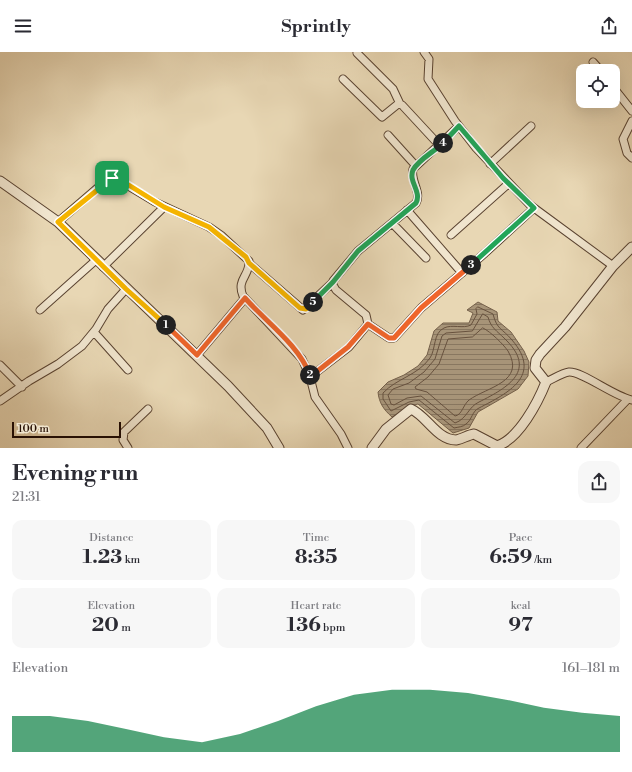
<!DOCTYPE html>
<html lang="en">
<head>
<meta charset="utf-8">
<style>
	:root { --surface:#fff; --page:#f7f7f7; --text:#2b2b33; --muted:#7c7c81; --accent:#0b8043 }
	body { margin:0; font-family:"Libre Bodoni",serif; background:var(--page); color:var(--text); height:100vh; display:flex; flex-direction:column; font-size:15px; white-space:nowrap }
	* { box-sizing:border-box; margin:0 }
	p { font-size:13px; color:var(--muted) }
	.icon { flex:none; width:22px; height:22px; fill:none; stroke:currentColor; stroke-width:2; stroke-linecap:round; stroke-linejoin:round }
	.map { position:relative; height:396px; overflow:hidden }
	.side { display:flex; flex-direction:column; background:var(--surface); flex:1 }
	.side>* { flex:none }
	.tools { position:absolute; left:576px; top:12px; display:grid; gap:8px }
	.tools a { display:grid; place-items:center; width:44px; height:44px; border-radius:8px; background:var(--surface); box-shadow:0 4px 16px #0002; font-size:20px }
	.scale { position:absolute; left:12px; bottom:10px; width:109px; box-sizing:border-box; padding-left:4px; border:2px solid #291104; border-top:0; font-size:11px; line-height:14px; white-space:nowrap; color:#291104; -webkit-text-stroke:3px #f0e5ce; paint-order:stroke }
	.pin { position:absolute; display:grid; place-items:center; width:34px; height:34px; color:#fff; margin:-17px; border-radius:8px; box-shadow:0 2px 6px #0006 }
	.km { position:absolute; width:20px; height:20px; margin:-10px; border-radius:50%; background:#222; color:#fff; font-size:11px; line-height:20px; text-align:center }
	.round { display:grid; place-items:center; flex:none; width:42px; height:42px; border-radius:12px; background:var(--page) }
	.headline { display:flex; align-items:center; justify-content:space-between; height:68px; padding:0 12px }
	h1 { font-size:22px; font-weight:700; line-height:30px }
	.metrics { display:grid; grid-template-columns:repeat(3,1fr); gap:6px; height:68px; padding:4px 12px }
	.metrics div { display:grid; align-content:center; border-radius:10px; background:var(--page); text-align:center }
	.metrics b { font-size:20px; font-weight:700 }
	.metrics small { font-size:11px; font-weight:400 }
	.metrics p { font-size:11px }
	.chart { height:112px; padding:8px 12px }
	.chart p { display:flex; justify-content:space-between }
	.chart svg { width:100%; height:72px; margin-top:4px; fill:var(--accent); opacity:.7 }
	header { display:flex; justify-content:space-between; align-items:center; height:52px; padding:0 12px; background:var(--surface); font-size:18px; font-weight:700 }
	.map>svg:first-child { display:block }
	.water { fill:url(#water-rules); stroke:#75604a }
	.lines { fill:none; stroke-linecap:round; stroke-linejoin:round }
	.shore { stroke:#68523e; stroke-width:1 }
	.minor-casing { stroke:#594230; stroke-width:9 }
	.tertiary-casing { stroke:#594230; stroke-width:11 }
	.minor { stroke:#f0e5ce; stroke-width:7 }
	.tertiary { stroke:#f0e5ce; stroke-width:9 }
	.split-1-casing { stroke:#fff; stroke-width:8 }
	.split-2-casing { stroke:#fff; stroke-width:8 }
	.split-3-casing { stroke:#fff; stroke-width:8 }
	.split-4-casing { stroke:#fff; stroke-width:8 }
	.split-5-casing { stroke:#fff; stroke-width:8 }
	.split-6-casing { stroke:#fff; stroke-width:8 }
	.split-1 { stroke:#f5b400; stroke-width:5 }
	.split-2 { stroke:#f0652b; stroke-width:5 }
	.split-3 { stroke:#f0652b; stroke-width:5 }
	.split-4 { stroke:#22a559; stroke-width:5 }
	.split-5 { stroke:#22a559; stroke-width:5 }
	.split-6 { stroke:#f5b400; stroke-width:5 }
</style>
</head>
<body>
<header><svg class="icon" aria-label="menu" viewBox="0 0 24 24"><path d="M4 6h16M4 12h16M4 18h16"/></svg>Sprintly<svg class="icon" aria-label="share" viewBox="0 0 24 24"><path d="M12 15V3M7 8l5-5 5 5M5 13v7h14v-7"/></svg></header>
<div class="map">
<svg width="632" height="396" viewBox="0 0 632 396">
	<defs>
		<pattern id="water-rules" width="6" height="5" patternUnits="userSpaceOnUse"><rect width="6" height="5" fill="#a79478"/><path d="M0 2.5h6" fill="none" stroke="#887760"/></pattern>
	</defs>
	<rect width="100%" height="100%" fill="#e8d7b4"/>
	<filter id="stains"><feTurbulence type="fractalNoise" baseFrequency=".005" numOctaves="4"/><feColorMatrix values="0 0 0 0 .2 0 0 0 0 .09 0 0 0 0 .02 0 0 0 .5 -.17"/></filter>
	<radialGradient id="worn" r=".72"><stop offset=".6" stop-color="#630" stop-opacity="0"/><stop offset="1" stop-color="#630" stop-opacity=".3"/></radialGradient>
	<path class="water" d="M478,250l19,10 1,9 13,11 13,19 5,11 -1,14 -10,13 -40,23 -9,16 -16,5 -35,-29 -8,2 -18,11c-8,-7 -13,-14 -14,-25l10,-10 16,-7 14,-9 9,-11 7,-24 9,-8h26l4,-10 -6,-3z"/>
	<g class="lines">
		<path class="shore" d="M478,255l15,7c4,16 9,14 19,26 31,36 -4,53 -33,68 -7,3 -7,12 -13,16 -3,3 -8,3 -12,4l-35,-28 -10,2 -18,9 -8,-12v-6c14,-15 34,-17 47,-35 6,-9 3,-25 14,-30 8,-4 19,1 27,-3l6,-11 -1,-5z
			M483,262l5,3c3,11 9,14 16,21 34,32 5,49 -25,64 -11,5 -12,17 -24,21l-34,-27 -14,2 -13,7 -3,-1 -3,-9 5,-6 16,-6 15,-11 11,-13 7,-23 4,-3 26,-2z
			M483,276c8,4 20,16 25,23 18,31 -21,36 -39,49 -6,5 -7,15 -14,16l-28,-24 -11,-3 -1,-2 13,-10 11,-13 9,-25 24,-2z"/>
		<defs>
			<path id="minor" d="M424,0l5,7 -1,20 27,42 21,27 54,57 83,61
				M357,1l36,36 7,15
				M593,10l8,9
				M343,27l39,38 16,-13 4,1 38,41
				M613,35l19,24
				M632,69l-9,18 4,14 5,5
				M388,83l28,31
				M490,112l41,-38
				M407,158l55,63
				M58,170l50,-43 7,-1 40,24 54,25 13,9 27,25c1,15 -13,18 -6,35l59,63 8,18 5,20 26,37 7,14
				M392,171l34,35
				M451,183l57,-51
				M249,211l54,47 30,-28
				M103,215l61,-60
				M40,258l56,-50
				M368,272l21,14h5l27,-30 64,-55 49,-45
				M94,280l34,38
				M197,303l48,-57
				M0,313l22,22
				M310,325l39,-30 19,-23 -2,-9 -30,-25 -3,-5v-4l25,-30 58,-48c6,-11 -6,-22 -3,-34l46,-43
				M546,330c7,-3 16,-9 23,-10 13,-1 44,24 63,28
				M0,349l29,-20 29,-17 24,-18 14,-17 12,-20 18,-20
				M128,396l-5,-8 1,-8 24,-23
				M581,396l47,-49"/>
			<path id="tertiary" d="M0,129l58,41 170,164 39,42 12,20
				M372,396l14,-19 25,-20c16,7 26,31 45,31 6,-1 12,-5 18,-6l23,12c22,-7 41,-44 49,-64l-11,-14 1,-8 4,-6 25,-27 48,-61 19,-19"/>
		</defs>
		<use href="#minor" class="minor-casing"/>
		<use href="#tertiary" class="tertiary-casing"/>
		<use href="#minor" class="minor"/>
		<use href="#tertiary" class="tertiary"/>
	</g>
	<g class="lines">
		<defs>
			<path id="split-1" d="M112,126l-54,44 68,67 40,36"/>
			<path id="split-2" d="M166,273l31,30 48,-57c21,24 53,46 65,77"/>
			<path id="split-3" d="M310,323v2l38,-30 20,-23 21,14h5l27,-30 50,-43"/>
			<path id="split-4" d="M443,91l16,-17 44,52 31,30 -63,57"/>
			<path id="split-5" d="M313,250l20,-20 25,-31 58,-48c6,-12 -8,-21 -3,-33 6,-11 21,-18 30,-27"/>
			<path id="split-6" d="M112,126l7,1 45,28 45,20 37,30 3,6 51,45 6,1 7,-7"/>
		</defs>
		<use href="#split-1" class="split-1-casing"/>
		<use href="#split-2" class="split-2-casing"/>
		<use href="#split-3" class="split-3-casing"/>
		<use href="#split-4" class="split-4-casing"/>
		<use href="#split-5" class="split-5-casing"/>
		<use href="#split-6" class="split-6-casing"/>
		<use href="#split-1" class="split-1"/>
		<use href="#split-2" class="split-2"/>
		<use href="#split-3" class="split-3"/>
		<use href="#split-4" class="split-4"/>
		<use href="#split-5" class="split-5"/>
		<use href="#split-6" class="split-6"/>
	</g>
	<rect width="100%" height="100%" filter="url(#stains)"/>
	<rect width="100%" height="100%" fill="url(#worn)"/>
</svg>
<div class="tools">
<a><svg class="icon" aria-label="locate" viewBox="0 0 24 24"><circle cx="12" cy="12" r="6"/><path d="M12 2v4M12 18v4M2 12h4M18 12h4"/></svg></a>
</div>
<div class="scale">100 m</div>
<div class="pin" style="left:112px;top:126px;background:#1e9e55"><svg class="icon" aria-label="arrive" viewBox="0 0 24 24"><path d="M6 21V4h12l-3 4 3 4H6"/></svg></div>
<b class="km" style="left:166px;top:273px">1</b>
<b class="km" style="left:310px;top:323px">2</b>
<b class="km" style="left:471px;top:213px">3</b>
<b class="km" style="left:443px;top:91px">4</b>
<b class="km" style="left:313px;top:250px">5</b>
</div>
<section class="side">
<div class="headline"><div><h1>Evening run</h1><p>21:31</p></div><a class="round"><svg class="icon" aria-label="share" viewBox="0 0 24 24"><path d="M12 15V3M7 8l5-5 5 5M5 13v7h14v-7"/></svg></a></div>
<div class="metrics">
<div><p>Distance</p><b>1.23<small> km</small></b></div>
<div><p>Time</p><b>8:35</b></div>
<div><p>Pace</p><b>6:59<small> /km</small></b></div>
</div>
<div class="metrics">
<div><p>Elevation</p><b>20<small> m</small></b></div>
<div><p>Heart rate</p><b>136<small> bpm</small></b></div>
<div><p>kcal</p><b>97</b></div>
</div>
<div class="chart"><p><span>Elevation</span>161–181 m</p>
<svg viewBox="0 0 160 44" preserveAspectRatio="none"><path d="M0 44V22L10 22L20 25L30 30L40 35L50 38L60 33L70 25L80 16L90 9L100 6L110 6L120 8L130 12L140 17L150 20L160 22V44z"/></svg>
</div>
</section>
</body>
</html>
